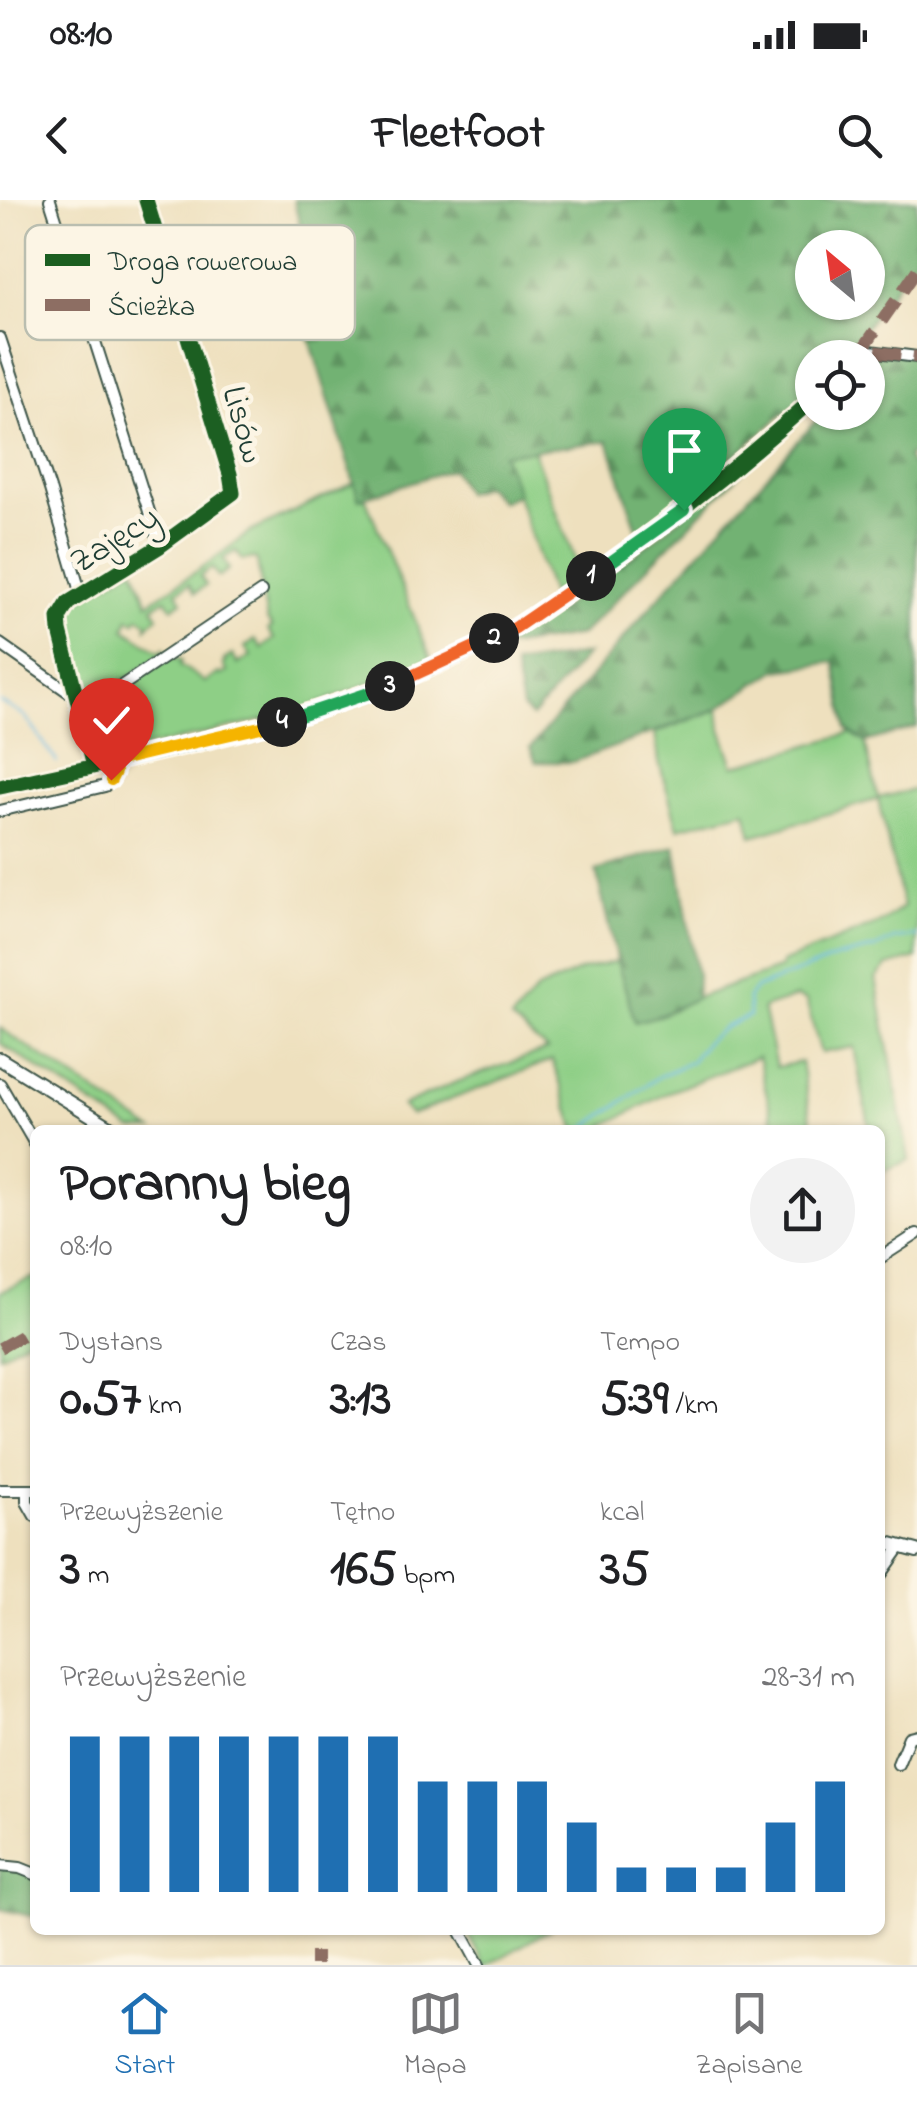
<!DOCTYPE html>
<html lang="pl">
<head>
<meta charset="utf-8">
<style>
	:root { --surface:#fff; --page:#f2f2f2; --text:#202124; --muted:#757577; --line:#e0e0e0; --accent:#1f6fb2 }
	body { margin:0; font-family:"Indie Flower",sans-serif; background:var(--page); color:var(--text); height:100vh; display:flex; flex-direction:column; font-size:38px; white-space:nowrap }
	* { box-sizing:border-box; margin:0 }
	p { font-size:32px; color:var(--muted) }
	.icon { flex:none; width:55px; height:55px; fill:none; stroke:currentColor; stroke-width:2; stroke-linecap:round; stroke-linejoin:round }
	.map { position:relative; flex:1; overflow:hidden }
	.sheet { position:absolute; left:30px; top:925px; width:855px; height:810px; display:flex; flex-direction:column; background:var(--surface); border-radius:15px; box-shadow:0 2px 8px #0004 }
	.sheet>* { flex:none }
	.needle { width:65px; rotate:331deg }
	.controls { position:absolute; left:795px; top:30px; display:grid; gap:20px }
	.controls a { display:grid; place-items:center; width:90px; height:90px; border-radius:50%; background:var(--surface); box-shadow:0 2px 8px #0004; font-size:50px }
	.pin { position:absolute; display:grid; place-items:center; width:85px; height:85px; color:#fff; margin:-102px -42px; border-radius:50% 50% 50% 0; rotate:-45deg; box-shadow:0 0 10px #0007 }
	.pin .icon { rotate:45deg }
	.km { position:absolute; width:50px; height:50px; margin:-25px; border-radius:50%; background:#222; color:#fff; font-size:28px; line-height:50px; text-align:center }
	.round { display:grid; place-items:center; flex:none; width:105px; height:105px; border-radius:52px; background:var(--page) }
	.head { display:flex; align-items:center; justify-content:space-between; height:170px; padding:0 30px }
	h1 { font-size:55px; font-weight:700; line-height:75px }
	.stats { display:grid; grid-template-columns:repeat(3,1fr); gap:15px; height:170px; padding:10px 30px }
	.stats div { display:grid; align-content:center }
	.stats b { font-size:50px; font-weight:700 }
	.stats small { font-size:28px; font-weight:400 }
	.stats p { font-size:28px }
	.chart { height:280px; padding:20px 30px }
	.chart p { display:flex; justify-content:space-between }
	.chart svg { width:100%; height:180px; margin-top:10px; stroke:var(--accent); stroke-width:6 }
	.status { display:flex; justify-content:space-between; align-items:center; height:70px; padding:0 50px; background:var(--surface); direction:ltr }
	.status svg { height:28px; fill:currentColor }
	header { display:flex; justify-content:space-between; align-items:center; height:130px; padding:0 30px; background:var(--surface); font-size:45px; font-weight:700 }
	.menu { display:flex; justify-content:space-around; align-items:center; height:140px; border-top:2px solid var(--line); background:var(--surface); font-size:28px; color:var(--muted) }
	.menu a { display:grid; justify-items:center; gap:5px }
	.menu .active { color:var(--accent) }
	.map>svg:first-child { display:block }
	.grass { fill:#8ecf86; stroke:#56865d; stroke-width:2.5 }
	.forest { fill:url(#forest-firs); stroke:#487854; stroke-width:2.5; fill-rule:evenodd }
	.lines { fill:none; stroke-linecap:round; stroke-linejoin:round }
	.stream { stroke:#66bae2; stroke-width:2.5 }
	.minor-casing { stroke:#3e5549; stroke-width:14 }
	.major-casing { stroke:#3e5549; stroke-width:16 }
	.minor { stroke:#fff; stroke-width:10 }
	.major { stroke:#fff; stroke-width:12 }
	.quiet { stroke:#8d6e63; stroke-width:12; stroke-dasharray:25 12; stroke-linecap:butt }
	.cycleway-casing { stroke:#fcf5e5; stroke-width:21 }
	.cycleway { stroke:#1b5e20; stroke-width:15 }
	.split-1-casing { stroke:#fff; stroke-width:20 }
	.split-2-casing { stroke:#fff; stroke-width:20 }
	.split-3-casing { stroke:#fff; stroke-width:20 }
	.split-4-casing { stroke:#fff; stroke-width:20 }
	.split-5-casing { stroke:#fff; stroke-width:20 }
	.split-6-casing { stroke:#fff; stroke-width:20 }
	.split-1 { stroke:#22a559; stroke-width:12 }
	.split-2 { stroke:#f0652b; stroke-width:12 }
	.split-3 { stroke:#f0652b; stroke-width:12 }
	.split-4 { stroke:#22a559; stroke-width:12 }
	.split-5 { stroke:#f5b400; stroke-width:12 }
	.split-6 { stroke:#f5b400; stroke-width:12 }
	.labels { text-anchor:middle; stroke-width:10; stroke-linejoin:round; paint-order:stroke }
	.street-label { font-size:35px; fill:#1f3d34; stroke:#fcf5e5 }
	.key { fill:#fcf5e5; stroke:#babeb0; stroke-width:2.5 }
	.key-label { font-size:28px; fill:#1f3d34 }
</style>
</head>
<body>
<div class="status"><b>08:10</b><svg viewBox="0 0 49 12"><path d="M0 12V9h3v3zM5 12V6h3v6zM10 12V3h3v9zM15 12V0h3v12zM26 1h20v11H26zM47 4h2v5h-2z"/></svg></div>
<header><svg class="icon" aria-label="back" viewBox="0 0 24 24"><path d="M15 5l-7 7 7 7"/></svg>Fleetfoot<svg class="icon" aria-label="search" viewBox="0 0 24 24"><circle cx="10" cy="10" r="6"/><path d="M15 15l6 6"/></svg></header>
<div class="map">
<svg width="917" height="1765" viewBox="0 0 917 1765">
	<defs>
		<pattern id="forest-firs" width="22" height="20" patternUnits="userSpaceOnUse" patternTransform="scale(2.5)"><rect width="22" height="20" fill="#72b273"/><path d="M5 1l3.5 6h-7zM16 11l3.5 6h-7z" fill="#5d925f"/></pattern>
	</defs>
	<rect width="100%" height="100%" fill="#fcf5e5"/>
	<filter id="ink" filterUnits="userSpaceOnUse"><feTurbulence type="fractalNoise" baseFrequency=".01" numOctaves="2"/><feDisplacementMap in="SourceGraphic" scale="20" xChannelSelector="R" yChannelSelector="G"/><feConvolveMatrix kernelMatrix="1 2 1 2 8 2 1 2 1" color-interpolation-filters="sRGB"/></filter>
	<filter id="wash" filterUnits="userSpaceOnUse"><feTurbulence type="fractalNoise" baseFrequency=".0048" numOctaves="4" result="noise"/><feDisplacementMap in="SourceGraphic" scale="40" xChannelSelector="R" yChannelSelector="G"/><feGaussianBlur stdDeviation="2.25" result="paint"/><feColorMatrix in="noise" values="0 0 0 0 0 0 0 0 0 0 0 0 0 0 0 0 0 1.4 0 .05"/><feComposite in="paint" operator="in"/></filter>
	<g filter="url(#wash)">
		<rect width="100%" height="100%" fill="#eee0be"/>
		<path class="grass" d="M533,250l47,123 -29,21 -48,-140z
			M354,283l5,16 6,-2 66,162 -136,54 -200,46 -12,-51 89,-51 10,3 -2,5 25,17 14,-9 2,2 6,-3 -4,-8 3,-2 -2,-2 8,-5 6,9 13,-8 -6,-9 10,-8 7,9 12,-9 -6,-9 4,-3 -5,-7 -10,-59 -2,-3 -13,2 -6,-9 -13,8 6,10 -10,8 -7,-9 -12,8 6,9 -11,8 -6,-9 -12,8 5,9 -10,7 -6,-9 -13,8 5,10 -8,6 -4,6 2,-6 -9,-6 -4,5 -6,-4 -4,11 35,23 4,-4 1,5 -55,36 -27,10 -3,-2 -17,-77 11,-17 60,-36 14,36 52,-34 50,-37z
			M719,509l2,20 13,37 117,-33 14,9 13,56 39,-9v169l-30,8 -11,13 33,181 -29,12v-42h-10l-16,-83 -33,6 -15,-52 -10,-4 -33,11 13,59 25,-5 11,64 27,-2 1,6h-65l-17,-73 -86,34 -67,34 -5,5h-24l-24,-70 -141,55 -9,-9 52,-23 93,-33 -36,-30 26,-30 44,-20 36,-9 19,60 25,-6 35,-17 85,-30v-5l101,-41 21,-15 -25,-108 -126,37 -6,-25 -68,17 -19,-66 -4,-29z
			M0,828l152,102h-20l-132,-87z
			M35,1077v57l-35,21v-63z
			M466,1730h83l-61,35h-3z"/>
		<path class="forest" d="M294,0h623v56l-73,101 -32,1v31l-75,65 -99,78 -30,-91 -105,13 15,40 -17,8 -16,-16 -20,7 -13,-24 -93,30 -60,-195 9,-42zM812,48h56v54h-56z
			M878,151l39,4v93l-10,9 10,17v253l-52,15 -18,-13 -12,-67 -58,8 -60,39 -144,53h-37l-6,-14 122,-143 171,-192 45,-1v-49z
			M758,255l-177,180 -86,14 66,-41 77,-56z
			M587,454l-55,63 -10,-9 -8,-43z
			M675,646l22,130 -1,22 -35,17 -26,7 -18,-61 -21,-90z
			M0,1663l35,13v41l-35,-8z"/>
		<g class="lines">
			<path class="stream" d="M0,502l25,14 32,46
				M582,930l76,-53 32,-15 17,-21 18,-14 24,-11 -1,-18 8,-10 82,-31 38,-9 18,-9 23,-3"/>
		</g>
	</g>
	<g filter="url(#ink)">
		<g class="lines">
			<defs>
				<path id="minor" d="M50,0l110,346
					M146,0l84,274 3,19 -73,53 -92,57 -9,15 1,13 34,135 196,-46 97,-33 128,-59 121,-82 48,-36 128,-110
					M0,138l50,151 31,106
					M855,158l7,-8 55,7
					M0,444l70,49 4,-1
					M78,504l33,-11 150,-101
					M0,611l105,-25 10,-13 -3,-11
					M0,884l35,60
					M880,1058l37,-24
					M0,1290h35
					M27,1290v12l8,14
					M880,1376l21,-30
					M898,1564l11,-27 8,-2
					M0,1666l20,2 15,6
					M460,1730l19,35"/>
				<path id="major" d="M0,859l115,71
					M880,1341l37,10"/>
			</defs>
			<use href="#minor" class="minor-casing"/>
			<use href="#major" class="major-casing"/>
			<use href="#minor" class="minor"/>
			<use href="#major" class="major"/>
			<path class="quiet" d="M917,70l-55,80 55,7
				M0,1148l35,-20
				M316,1752v13"/>
			<defs>
				<path id="cycleway" d="M94,566l-34,-135 -1,-13 9,-15 92,-57 73,-53 -3,-19 -84,-274
					M0,587c174,-38 353,-72 512,-158 24,-13 46,-31 69,-46 81,-56 158,-117 231,-183"/>
			</defs>
			<use href="#cycleway" class="cycleway-casing"/>
			<use href="#cycleway" class="cycleway"/>
		</g>
	</g>
	<g class="lines" filter="url(#ink)">
		<defs>
			<path id="split-1" d="M591,376l93,-66"/>
			<path id="split-2" d="M494,438l21,-10 76,-52"/>
			<path id="split-3" d="M390,486l104,-48"/>
			<path id="split-4" d="M282,522l108,-36"/>
			<path id="split-5" d="M170,548l112,-26"/>
			<path id="split-6" d="M111,580l4,-8 -3,-10 58,-14"/>
		</defs>
		<use href="#split-1" class="split-1-casing"/>
		<use href="#split-2" class="split-2-casing"/>
		<use href="#split-3" class="split-3-casing"/>
		<use href="#split-4" class="split-4-casing"/>
		<use href="#split-5" class="split-5-casing"/>
		<use href="#split-6" class="split-6-casing"/>
		<use href="#split-1" class="split-1"/>
		<use href="#split-2" class="split-2"/>
		<use href="#split-3" class="split-3"/>
		<use href="#split-4" class="split-4"/>
		<use href="#split-5" class="split-5"/>
		<use href="#split-6" class="split-6"/>
	</g>
	<g class="labels">
		<g class="street-label">
			<text transform="translate(245 224) rotate(74)" y="12">Lisów</text>
			<text transform="translate(114 338) rotate(-32)" y="12">Zajęcy</text>
		</g>
	</g>
	<rect x="25" y="25" width="330" height="115" rx="15" class="key"/>
	<rect x="45" y="54" width="45" height="12" fill="#1b5e20"/>
	<rect x="45" y="99" width="45" height="12" fill="#8d6e63"/>
	<g class="key-label">
		<text x="108" y="70">Droga rowerowa</text>
		<text x="108" y="115">Ścieżka</text>
	</g>
</svg>
<div class="controls">
<a><svg class="needle" viewBox="-14 -14 28 28"><path d="M0-13l5 13h-10z" fill="#e53935"/><path d="M0 13l5-13h-10z" fill="#757577"/></svg></a>
<a><svg class="icon" aria-label="locate" viewBox="0 0 24 24"><circle cx="12" cy="12" r="6"/><path d="M12 2v4M12 18v4M2 12h4M18 12h4"/></svg></a>
</div>
<div class="pin" style="left:684px;top:310px;background:#1e9e55"><svg class="icon" aria-label="arrive" viewBox="0 0 24 24"><path d="M6 21V4h12l-3 4 3 4H6"/></svg></div>
<div class="pin" style="left:111px;top:580px;background:#d93025"><svg class="icon" aria-label="check" viewBox="0 0 24 24"><path d="M5 12l5 5 9-10"/></svg></div>
<b class="km" style="left:591px;top:376px">1</b>
<b class="km" style="left:494px;top:438px">2</b>
<b class="km" style="left:390px;top:486px">3</b>
<b class="km" style="left:282px;top:522px">4</b>
<section class="sheet">
<div class="head"><div><h1>Poranny bieg</h1><p>08:10</p></div><a class="round"><svg class="icon" aria-label="share" viewBox="0 0 24 24"><path d="M12 15V3M7 8l5-5 5 5M5 13v7h14v-7"/></svg></a></div>
<div class="stats">
<div><p>Dystans</p><b>0.57<small> km</small></b></div>
<div><p>Czas</p><b>3:13</b></div>
<div><p>Tempo</p><b>5:39<small> /km</small></b></div>
</div>
<div class="stats">
<div><p>Przewyższenie</p><b>3<small> m</small></b></div>
<div><p>Tętno</p><b>165<small> bpm</small></b></div>
<div><p>kcal</p><b>35</b></div>
</div>
<div class="chart"><p><span>Przewyższenie</span>28–31 m</p>
<svg viewBox="0 0 160 44" preserveAspectRatio="none"><path d="M5 44V6M15 44V6M25 44V6M35 44V6M45 44V6M55 44V6M65 44V6M75 44V17M85 44V17M95 44V17M105 44V27M115 44V38M125 44V38M135 44V38M145 44V27M155 44V17"/></svg>
</div>
</section>
</div>
<nav class="menu">
<a class="active"><svg class="icon" aria-label="home" viewBox="0 0 24 24"><path d="M3 11l9-7 9 7M6 9v11h12V9"/></svg>Start</a>
<a><svg class="icon" aria-label="map" viewBox="0 0 24 24"><path d="M3 6l6-2 6 2 6-2v14l-6 2-6-2-6 2zM9 4v14M15 6v14"/></svg>Mapa</a>
<a><svg class="icon" aria-label="saved" viewBox="0 0 24 24"><path d="M7 4h10v16l-5-4-5 4z"/></svg>Zapisane</a>
</nav>
</body>
</html>
